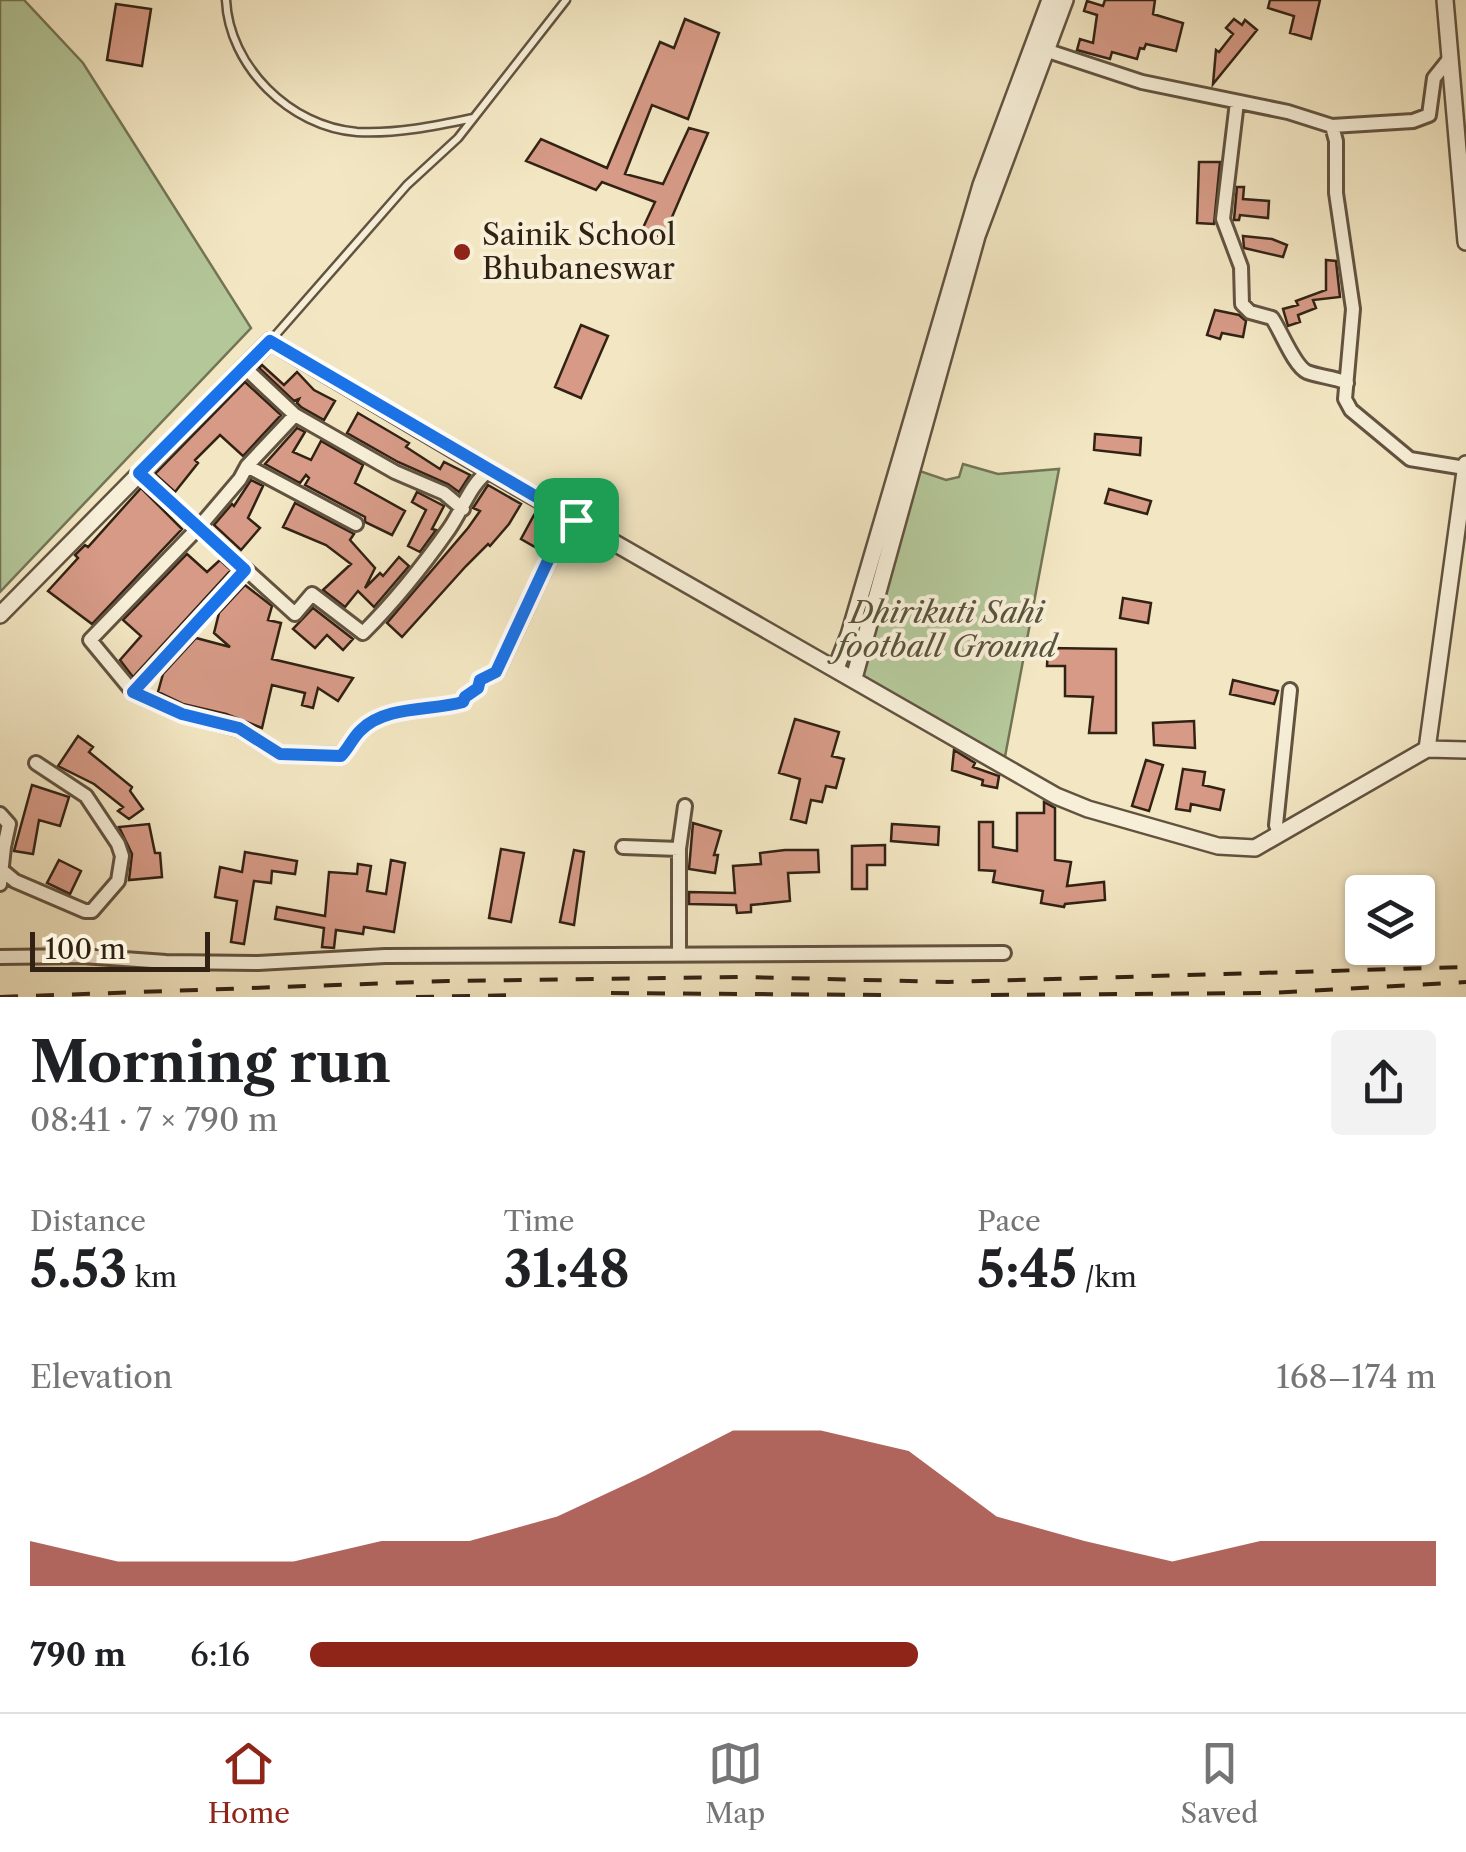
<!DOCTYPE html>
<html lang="en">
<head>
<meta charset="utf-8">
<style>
	:root { --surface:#fff; --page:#f2f2f2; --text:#202124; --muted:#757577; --line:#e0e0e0; --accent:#8f2418 }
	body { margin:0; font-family:"Libre Caslon Text",serif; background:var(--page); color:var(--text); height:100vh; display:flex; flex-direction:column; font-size:38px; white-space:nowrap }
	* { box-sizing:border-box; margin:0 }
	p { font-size:32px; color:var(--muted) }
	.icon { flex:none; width:55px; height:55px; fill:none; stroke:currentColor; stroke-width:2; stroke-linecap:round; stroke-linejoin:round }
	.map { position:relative; height:997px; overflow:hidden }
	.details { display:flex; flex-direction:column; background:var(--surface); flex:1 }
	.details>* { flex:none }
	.tools { position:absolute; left:1345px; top:875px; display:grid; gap:20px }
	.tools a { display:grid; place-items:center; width:90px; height:90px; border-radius:10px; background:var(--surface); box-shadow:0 2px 8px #0004; font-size:50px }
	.scale { position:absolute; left:30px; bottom:25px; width:180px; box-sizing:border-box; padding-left:10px; border:5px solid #322214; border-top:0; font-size:28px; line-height:35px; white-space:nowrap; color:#322214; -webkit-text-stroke:8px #f7efd8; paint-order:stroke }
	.pin { position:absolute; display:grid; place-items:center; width:85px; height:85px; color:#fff; margin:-42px; border-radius:20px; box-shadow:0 5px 15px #0006 }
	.round { display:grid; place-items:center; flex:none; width:105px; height:105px; border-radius:10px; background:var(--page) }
	.overview { display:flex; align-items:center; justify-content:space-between; height:170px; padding:0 30px }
	h1 { font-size:55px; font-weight:800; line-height:75px }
	.figures { display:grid; grid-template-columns:repeat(3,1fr); gap:15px; height:170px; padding:10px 30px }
	.figures div { display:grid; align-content:center }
	.figures b { font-size:50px; font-weight:800 }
	.figures small { font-size:28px; font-weight:400 }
	.figures p { font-size:28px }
	.chart { height:280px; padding:20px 30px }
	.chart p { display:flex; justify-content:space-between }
	.chart svg { width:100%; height:180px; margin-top:10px; fill:var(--accent); opacity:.7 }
	ul { padding:0 30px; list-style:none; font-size:32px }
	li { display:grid; grid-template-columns:160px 120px 1fr; align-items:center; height:75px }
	li i { height:25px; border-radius:12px; background:var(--accent) }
	.dock { display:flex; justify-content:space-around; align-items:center; height:140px; border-top:2px solid var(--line); background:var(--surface); font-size:28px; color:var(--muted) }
	.dock a { display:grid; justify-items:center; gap:5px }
	.dock .selected { color:var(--accent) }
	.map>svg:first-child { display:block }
	.green { fill:#b4c799; stroke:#737456; stroke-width:2.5 }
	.building { fill:#d69a86; stroke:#322214; stroke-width:2.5 }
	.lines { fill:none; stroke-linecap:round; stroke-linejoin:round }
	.service-casing { stroke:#625340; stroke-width:11 }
	.minor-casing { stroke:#625340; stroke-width:18 }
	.tertiary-casing { stroke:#625340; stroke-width:20 }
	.service { stroke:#f7efd8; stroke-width:6 }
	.minor { stroke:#f7efd8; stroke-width:12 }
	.tertiary { stroke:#f7efd8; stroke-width:15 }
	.rail { stroke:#322214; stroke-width:4; stroke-dasharray:18 18; stroke-linecap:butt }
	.route-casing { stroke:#fff; stroke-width:20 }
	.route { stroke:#1a73e8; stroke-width:12 }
	.poi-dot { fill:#8f2418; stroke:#f7efd8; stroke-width:4 }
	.labels { text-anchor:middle; stroke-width:8; stroke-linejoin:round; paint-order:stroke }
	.poi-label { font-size:30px; fill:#322214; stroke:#f7efd8; text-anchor:start }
	.park-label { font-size:30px; font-style:italic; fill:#59543c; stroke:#f7efd8 }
</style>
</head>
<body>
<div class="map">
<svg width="1466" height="997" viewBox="0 0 1466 997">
	<rect width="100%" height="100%" fill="#f3e7c3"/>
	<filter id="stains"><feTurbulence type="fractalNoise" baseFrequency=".002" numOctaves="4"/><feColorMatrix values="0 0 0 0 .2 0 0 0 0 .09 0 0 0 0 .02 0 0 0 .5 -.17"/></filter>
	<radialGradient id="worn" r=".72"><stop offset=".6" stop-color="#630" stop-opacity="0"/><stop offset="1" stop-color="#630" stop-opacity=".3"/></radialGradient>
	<path class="green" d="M0,0h24l59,63 168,265 -251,264z
		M963,464l35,10 61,-5 -55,293 -154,-92 61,-202 35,12 13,-3z"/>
	<path class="building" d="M1105,0h50l-2,14 30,9 -7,28 -30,-7 -2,5 -4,-1 -3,11 -25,-7 -2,7 -33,-9 3,-11 13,4 4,-28 -13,-4 3,-10 16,5z
		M1270,0h50l-9,39 -21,-6 4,-17 -26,-8z
		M116,4l35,5 -9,57 -35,-6z
		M685,19l34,14 -20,56 -11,30 -36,-14 -27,69 38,10 26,-56 19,5 -45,105 -21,-8 13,-28 -53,-20 -6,8 -70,-29 15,-22 66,29 53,-126 14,6z
		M1234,19l8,6 3,-5 12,10 -44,54 3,-34 3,2 14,-18 -7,-6z
		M1199,162h21l-6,62 -17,-1z
		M1237,187h7l-1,12 26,2 -1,17 -28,-3 -1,5h-5z
		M1243,236l29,3 15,6 -4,12 -39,-9z
		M1326,260l10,1 4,36 -27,3 3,8 -18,7 2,7 -12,4 -5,-17 15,-4 -2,-4 30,-11z
		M1215,310l24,5 7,6 -3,16 -21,-4 -2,6 -13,-4z
		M581,325l27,11 -27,62 -26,-11z
		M262,365l22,20 13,-13 17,18 21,11 -11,19 -23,-13 -4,-4 2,-4 -5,2 -35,-33z
		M245,382l36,33 -38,41 -23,-21 -25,25 3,3 -23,29 -20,-18z
		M358,413l51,30 -3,4 34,22 4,-7 26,13 -11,17 -11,-8 -50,-22 -51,-29z
		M297,428l8,4 -12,20 18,8 10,-19 42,24 -8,18 50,28 -13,24 -27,-13v-5l-60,-32 4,-7 -3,-3 -6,8 -35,-19z
		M1095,434l46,4 -1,17 -46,-5z
		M251,480l12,6 -15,32 12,10 -19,22 -27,-25 18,-21 2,2z
		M488,485l33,19 -12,20 -19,22 -2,-2 -22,22 -64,71 -15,-14 81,-95 12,-17 -7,-3z
		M141,488l41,41 -90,95 -44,-33 30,-33 -3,-3 10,-10 3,2z
		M1109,489l42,12 -4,13 -42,-11z
		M417,492l27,14 -12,23 4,1 -16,22 -12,-6 18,-36 -14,-8z
		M295,503l59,31 -4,6 25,28 -10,20 15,-15 3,3 16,-19 10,9 -35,41 -16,-16 -13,16 -22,-17 28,-26 -25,-19 -43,-18z
		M534,515l23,15 -15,21 -21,-12z
		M187,554l20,18 13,-12 11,10 -98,107 -13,-17 21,-24 -18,-16z
		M245,585l27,21 -4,14 13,3 -9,36 81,19 -15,23 -20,-13 -5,20 -11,-3 3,-12 -33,-8 -10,43 -36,-14 -43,-10 -25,-12 5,-18 33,-36 34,9 -16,-14 5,-20z
		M1123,598l28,5 -3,20 -28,-5z
		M313,608l40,31 -10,11 -16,-15 -12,13 -22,-19z
		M1048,648l68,1v84h-27l4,-36 -28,-1v-30h-18z
		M1233,680l45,11 -4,13 -44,-10z
		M795,719l44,13 -7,24 12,3 -8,29 -10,-2 -4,16 -11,-2 -5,23 -15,-4 9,-40 -21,-6z
		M1194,721l1,27 -41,-3 -1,-22z
		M78,736l15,11 -4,5 43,35 -2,4 13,18 -14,10 -11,-8 5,-4 -29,-23 -36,-18z
		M954,750l21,13 -2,4 26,9 -2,12 -15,-3 1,-5 -31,-10z
		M1146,760l17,5 -14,46 -17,-5z
		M1183,769l22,3 -2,13 21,5 -4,20 -29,-6 -1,7 -14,-2z
		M32,785l37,12 -9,29 -21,-6 -6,34 -19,-3z
		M1044,802l11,6v52l16,2 -4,24 37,-4 1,18 -40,4 -1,3 -23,-4 2,-12 -50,-9 2,-11 -16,-1v-48h14v25l24,4v-38h27z
		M693,823l28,8 -7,24h4l-3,18 -26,-4z
		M149,824l6,29h5l2,24 -33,3 3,-26 -13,-27z
		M892,824l47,3 -1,18 -47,-4z
		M885,845v20h-18v24h-15v-43z
		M501,849l23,4 -13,69 -22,-4z
		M574,850l10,2 -10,73 -14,-3z
		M785,850h33l1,22 -31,1 2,28 -39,4v7l-14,1 -1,-8 -47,-1v-12l46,1 -2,-27 28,-2 -1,-11z
		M245,852l52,9 -2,13 -23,-3 -1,12 -17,-2 -10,63 -13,-2 6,-41 -22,-4 5,-30 22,5z
		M59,860l22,11 -11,23 -23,-11z
		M391,860l14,3 -11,69 -30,-5 -1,7 -27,-4 -2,18 -12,-1 2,-19 -49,-9 2,-12 48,9 4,-44 28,2 1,-10 13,2 -4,25 19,3z"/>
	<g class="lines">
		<defs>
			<path id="service" d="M226,0c3,66 64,127 131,132 40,2 78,-6 116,-14
				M273,338l134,-153 51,-47 108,-138"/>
			<path id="minor" d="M1045,50l97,32 146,30 44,14 4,15v52l17,116 -8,90 6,11 59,49 55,9
				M1237,102l-14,117 18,48 1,37 8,8 22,6c9,13 22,48 35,54 13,5 27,5 40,11
				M1332,126l81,-5 16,-6 5,-37 16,-20
				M244,367l51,48 100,57 49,21 19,16
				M247,466l48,-51
				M139,473l156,141 17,-20 51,39c32,-32 60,-67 86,-104 14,-20 21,-45 40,-58
				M245,570l-112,122 -43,-52 110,-114 40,-47 7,-13 109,58
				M133,692l49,22 57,15 41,25 61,1c8,-7 12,-18 20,-25 25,-25 71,-19 102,-28l2,-5 13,-9 2,-7 17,-9 56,-120 23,-32
				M0,814l9,10 -5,23
				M1279,834l-3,-9 14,-135
				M0,847h4l-4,37
				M623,847l56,2
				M3,871l12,10 70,30h7l26,-30 4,-25 -4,-12 -32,-48 -50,-33
				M679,954v-105l6,-43
				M0,957l82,-1 84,6 92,1 127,-7 619,-3"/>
			<path id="tertiary" d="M1445,0l21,242
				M0,615l270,-274 219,130 567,325 32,13 130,37 37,2 172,-99 39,1
				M836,668l13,-33 132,-450 69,-185
				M854,678l123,-442 88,-236
				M1427,749l39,-285"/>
		</defs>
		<use href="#service" class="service-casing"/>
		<use href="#minor" class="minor-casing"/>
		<use href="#tertiary" class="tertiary-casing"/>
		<use href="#service" class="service"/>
		<use href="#minor" class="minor"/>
		<use href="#tertiary" class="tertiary"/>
		<path class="rail" d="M611,993l280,2
			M991,995l280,-2 195,-11
			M0,997l448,-16 297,-4 203,5 518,-15
			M416,997l105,-2"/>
	</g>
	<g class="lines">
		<defs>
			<path id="route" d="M270,341l306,179 -24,32 -56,120 -16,8 -2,8 -13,9 -2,5c-31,9 -77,3 -102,28 -8,7 -12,18 -20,26l-61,-2 -41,-26 -57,-14 -49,-22 112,-122 -106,-97z"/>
		</defs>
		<use href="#route" class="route-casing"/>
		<use href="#route" class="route"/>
	</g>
	<circle class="poi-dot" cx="462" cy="252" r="10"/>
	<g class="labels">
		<g class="poi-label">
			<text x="482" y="245">Sainik School<tspan x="482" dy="34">Bhubaneswar</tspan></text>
		</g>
		<g class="park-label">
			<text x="947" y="623">Dhirikuti Sahi<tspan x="947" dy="34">football Ground</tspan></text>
		</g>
	</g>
	<rect width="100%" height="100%" filter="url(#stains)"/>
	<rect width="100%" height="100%" fill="url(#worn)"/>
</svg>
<div class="tools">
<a><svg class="icon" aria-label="layers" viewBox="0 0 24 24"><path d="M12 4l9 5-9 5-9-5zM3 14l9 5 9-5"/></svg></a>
</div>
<div class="scale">100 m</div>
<div class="pin" style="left:576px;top:520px;background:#1e9e55"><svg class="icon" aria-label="arrive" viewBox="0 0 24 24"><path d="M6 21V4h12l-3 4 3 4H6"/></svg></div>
</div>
<section class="details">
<div class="overview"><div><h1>Morning run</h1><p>08:41 · 7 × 790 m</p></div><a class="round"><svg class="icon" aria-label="share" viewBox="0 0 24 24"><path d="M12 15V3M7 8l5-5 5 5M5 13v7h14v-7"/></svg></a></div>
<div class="figures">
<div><p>Distance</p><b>5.53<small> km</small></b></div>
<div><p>Time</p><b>31:48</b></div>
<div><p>Pace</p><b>5:45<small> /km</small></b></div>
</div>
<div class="chart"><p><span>Elevation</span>168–174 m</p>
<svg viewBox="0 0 160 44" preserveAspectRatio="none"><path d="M0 44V33L10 38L20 38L30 38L40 33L50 33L60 27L70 17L80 6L90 6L100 11L110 27L120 33L130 38L140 33L150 33L160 33V44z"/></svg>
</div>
<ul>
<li><b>790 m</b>6:16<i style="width:54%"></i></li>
</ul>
</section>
<nav class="dock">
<a class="selected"><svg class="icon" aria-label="home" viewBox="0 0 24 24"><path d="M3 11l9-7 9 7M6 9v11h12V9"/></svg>Home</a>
<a><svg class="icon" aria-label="map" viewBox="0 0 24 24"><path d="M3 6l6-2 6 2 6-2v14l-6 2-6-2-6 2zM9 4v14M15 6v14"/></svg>Map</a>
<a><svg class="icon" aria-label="saved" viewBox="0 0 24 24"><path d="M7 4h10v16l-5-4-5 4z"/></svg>Saved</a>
</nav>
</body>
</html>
